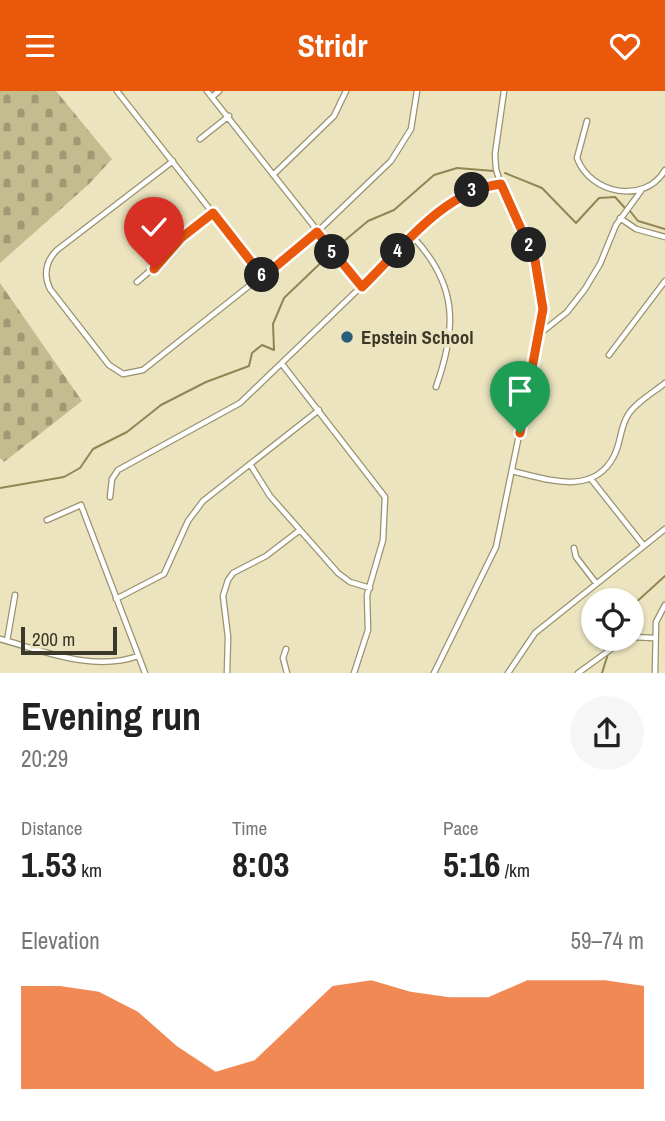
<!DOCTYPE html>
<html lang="en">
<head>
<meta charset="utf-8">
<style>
	:root { --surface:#fff; --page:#f6f6f6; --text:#222; --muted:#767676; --accent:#ea580c }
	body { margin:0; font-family:"Archivo Narrow",sans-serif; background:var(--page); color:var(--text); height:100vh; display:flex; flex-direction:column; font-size:26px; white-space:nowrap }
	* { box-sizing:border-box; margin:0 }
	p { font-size:23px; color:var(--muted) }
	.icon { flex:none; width:38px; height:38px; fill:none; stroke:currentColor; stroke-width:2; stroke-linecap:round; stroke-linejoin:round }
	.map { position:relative; height:582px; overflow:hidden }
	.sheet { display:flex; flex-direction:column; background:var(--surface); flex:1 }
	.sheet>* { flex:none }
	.fabs { position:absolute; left:581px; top:497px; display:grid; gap:14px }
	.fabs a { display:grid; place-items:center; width:63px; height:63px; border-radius:50%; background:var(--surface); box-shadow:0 2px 5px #0004; font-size:35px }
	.scale { position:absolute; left:21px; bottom:18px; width:96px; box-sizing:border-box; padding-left:7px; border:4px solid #3c392a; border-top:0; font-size:19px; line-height:24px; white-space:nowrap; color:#3c392a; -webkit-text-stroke:5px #ece4bf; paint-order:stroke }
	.pin { position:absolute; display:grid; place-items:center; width:60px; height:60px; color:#fff; margin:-72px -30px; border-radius:50% 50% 50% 0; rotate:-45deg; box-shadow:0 0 7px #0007 }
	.pin .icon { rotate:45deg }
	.km { position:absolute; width:35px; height:35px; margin:-18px; border-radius:50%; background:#222; color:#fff; font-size:19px; line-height:35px; text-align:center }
	.round { display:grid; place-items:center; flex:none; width:74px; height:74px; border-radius:37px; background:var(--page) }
	.summary { display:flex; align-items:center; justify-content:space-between; height:119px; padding:0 21px }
	h1 { font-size:38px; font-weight:700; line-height:52px }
	.stats { display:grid; grid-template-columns:repeat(3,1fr); gap:10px; height:119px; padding:7px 21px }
	.stats div { display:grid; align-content:center }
	.stats b { font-size:35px; font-weight:700 }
	.stats small { font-size:19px; font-weight:400 }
	.stats p { font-size:19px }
	.chart { height:196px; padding:14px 21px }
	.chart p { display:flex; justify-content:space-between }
	.chart svg { width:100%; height:126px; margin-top:7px; fill:var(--accent); opacity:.7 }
	header { display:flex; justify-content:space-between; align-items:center; height:91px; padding:0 21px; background:var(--accent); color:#fff; font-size:32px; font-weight:700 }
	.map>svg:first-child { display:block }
	.cemetery { fill:url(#cemetery-stones) }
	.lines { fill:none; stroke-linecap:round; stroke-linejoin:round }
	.stream { stroke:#908653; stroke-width:2 }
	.minor-casing { stroke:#99926f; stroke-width:7 }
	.minor { stroke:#fff; stroke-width:4.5 }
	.route-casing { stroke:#fff; stroke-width:14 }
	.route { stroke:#ea580c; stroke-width:9 }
	.poi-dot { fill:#2b5e7b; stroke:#ece4bf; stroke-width:2.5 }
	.labels { text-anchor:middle; stroke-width:7; stroke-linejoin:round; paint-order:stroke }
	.poi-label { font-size:19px; font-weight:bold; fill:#3c392a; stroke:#ece4bf; text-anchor:start }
</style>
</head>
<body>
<header><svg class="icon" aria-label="menu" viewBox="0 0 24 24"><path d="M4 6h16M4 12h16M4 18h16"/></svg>Stridr<svg class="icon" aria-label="heart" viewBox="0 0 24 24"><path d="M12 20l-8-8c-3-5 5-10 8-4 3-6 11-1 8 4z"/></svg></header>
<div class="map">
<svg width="665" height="582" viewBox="0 0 665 582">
	<defs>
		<pattern id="cemetery-stones" width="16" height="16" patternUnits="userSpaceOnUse" patternTransform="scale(1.75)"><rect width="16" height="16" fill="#c4bb8e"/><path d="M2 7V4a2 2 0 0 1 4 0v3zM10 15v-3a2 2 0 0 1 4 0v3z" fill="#a09974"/></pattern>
	</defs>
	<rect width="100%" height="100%" fill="#ece4bf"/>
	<path class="cemetery" d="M0,0h56l56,68 -23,25 -89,79z
		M0,192l82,118 -78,61 -4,-4z"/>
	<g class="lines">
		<path class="stream" d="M505,82l37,15 34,35 23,-25 16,-1 10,11
			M630,120l8,10 27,8
			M337,156l31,-26 26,-11 40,-35 23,-7 37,3
			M0,397l64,-11 16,-9 13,-19 34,-17 34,-27 45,-23 43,-16 3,-13 10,-8 12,5 -1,-26 11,-26 46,-44
			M632,515l33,-30
			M609,558l3,-10
			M602,582l6,-19"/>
		<defs>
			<path id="minor" d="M117,0l146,186
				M207,0l155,196
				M212,6l7,-6
				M587,30l-10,37c13,36 68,47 88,12
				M200,48l29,-23
				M173,70l-116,89c-11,11 -14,24 -7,39l59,76 14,9 20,-4 174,-138 74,-71 20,-32 6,-38
				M273,84l61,-59 12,-25
				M620,127l16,11 29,8
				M413,146c45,48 44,91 23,150
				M137,191c27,-22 49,-48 76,-69
				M542,241l25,-20 18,-23 15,-25 16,-39 25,-34
				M609,264l56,-74
				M282,273l103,133 -2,43 -16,55 1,35 -14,43
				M250,373l20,32 68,77 12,9 20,6
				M512,380c34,8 81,26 102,-15 7,-13 6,-29 14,-41 8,-13 25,-22 37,-32
				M591,388l53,67
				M110,406l2,-18 6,-9 122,-67 204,-196 22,-14 35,-9
				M47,429l34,-15 64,168
				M574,457l2,9 20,26
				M116,508l48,-25 24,-53 15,-20 116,-91
				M632,546l22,1
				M0,548c44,12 93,33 138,17
				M7,550l8,-46
				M286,558l-3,9 4,15
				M227,582l1,-36 -5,-41 5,-16 5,-7 33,-17 34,-26
				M434,582l62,-126 46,-224c3,-66 -30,-96 -46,-154l-1,-15 9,-63
				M508,582l27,-40 130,-104
				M578,582l47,-34
				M655,582l1,-51 9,-17"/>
		</defs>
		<use href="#minor" class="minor-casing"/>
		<use href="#minor" class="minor"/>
	</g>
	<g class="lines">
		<defs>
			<path id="route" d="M154,178l27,-31 32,-25 50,64 54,-45 45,55c40,-39 81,-96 139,-103l34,76 8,49 -23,124"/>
		</defs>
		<use href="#route" class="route-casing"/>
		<use href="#route" class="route"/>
	</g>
	<circle class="poi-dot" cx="347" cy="246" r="7"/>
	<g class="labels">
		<g class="poi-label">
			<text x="361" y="253">Epstein School</text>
		</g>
	</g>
</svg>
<div class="fabs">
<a><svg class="icon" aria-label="locate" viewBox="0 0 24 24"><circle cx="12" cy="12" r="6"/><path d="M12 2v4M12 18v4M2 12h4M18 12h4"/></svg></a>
</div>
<div class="scale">200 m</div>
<div class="pin" style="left:520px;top:342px;background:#1e9e55"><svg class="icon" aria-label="arrive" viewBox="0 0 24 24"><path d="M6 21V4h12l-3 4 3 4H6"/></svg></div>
<div class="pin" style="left:154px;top:178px;background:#d93025"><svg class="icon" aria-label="check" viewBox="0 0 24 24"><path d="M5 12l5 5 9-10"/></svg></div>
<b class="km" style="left:529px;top:154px">2</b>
<b class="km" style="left:472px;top:99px">3</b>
<b class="km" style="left:398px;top:160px">4</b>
<b class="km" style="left:332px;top:161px">5</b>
<b class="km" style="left:262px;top:184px">6</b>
</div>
<section class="sheet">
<div class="summary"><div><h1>Evening run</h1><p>20:29</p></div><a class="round"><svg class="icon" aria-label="share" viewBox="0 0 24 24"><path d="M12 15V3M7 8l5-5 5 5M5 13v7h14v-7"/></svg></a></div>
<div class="stats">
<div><p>Distance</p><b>1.53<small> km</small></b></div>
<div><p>Time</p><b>8:03</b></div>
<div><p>Pace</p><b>5:16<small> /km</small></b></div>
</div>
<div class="chart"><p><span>Elevation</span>59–74 m</p>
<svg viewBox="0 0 160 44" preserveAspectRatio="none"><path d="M0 44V8L10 8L20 10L30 17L40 29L50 38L60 34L70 21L80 8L90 6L100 10L110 12L120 12L130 6L140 6L150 6L160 8V44z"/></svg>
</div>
</section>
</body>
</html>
